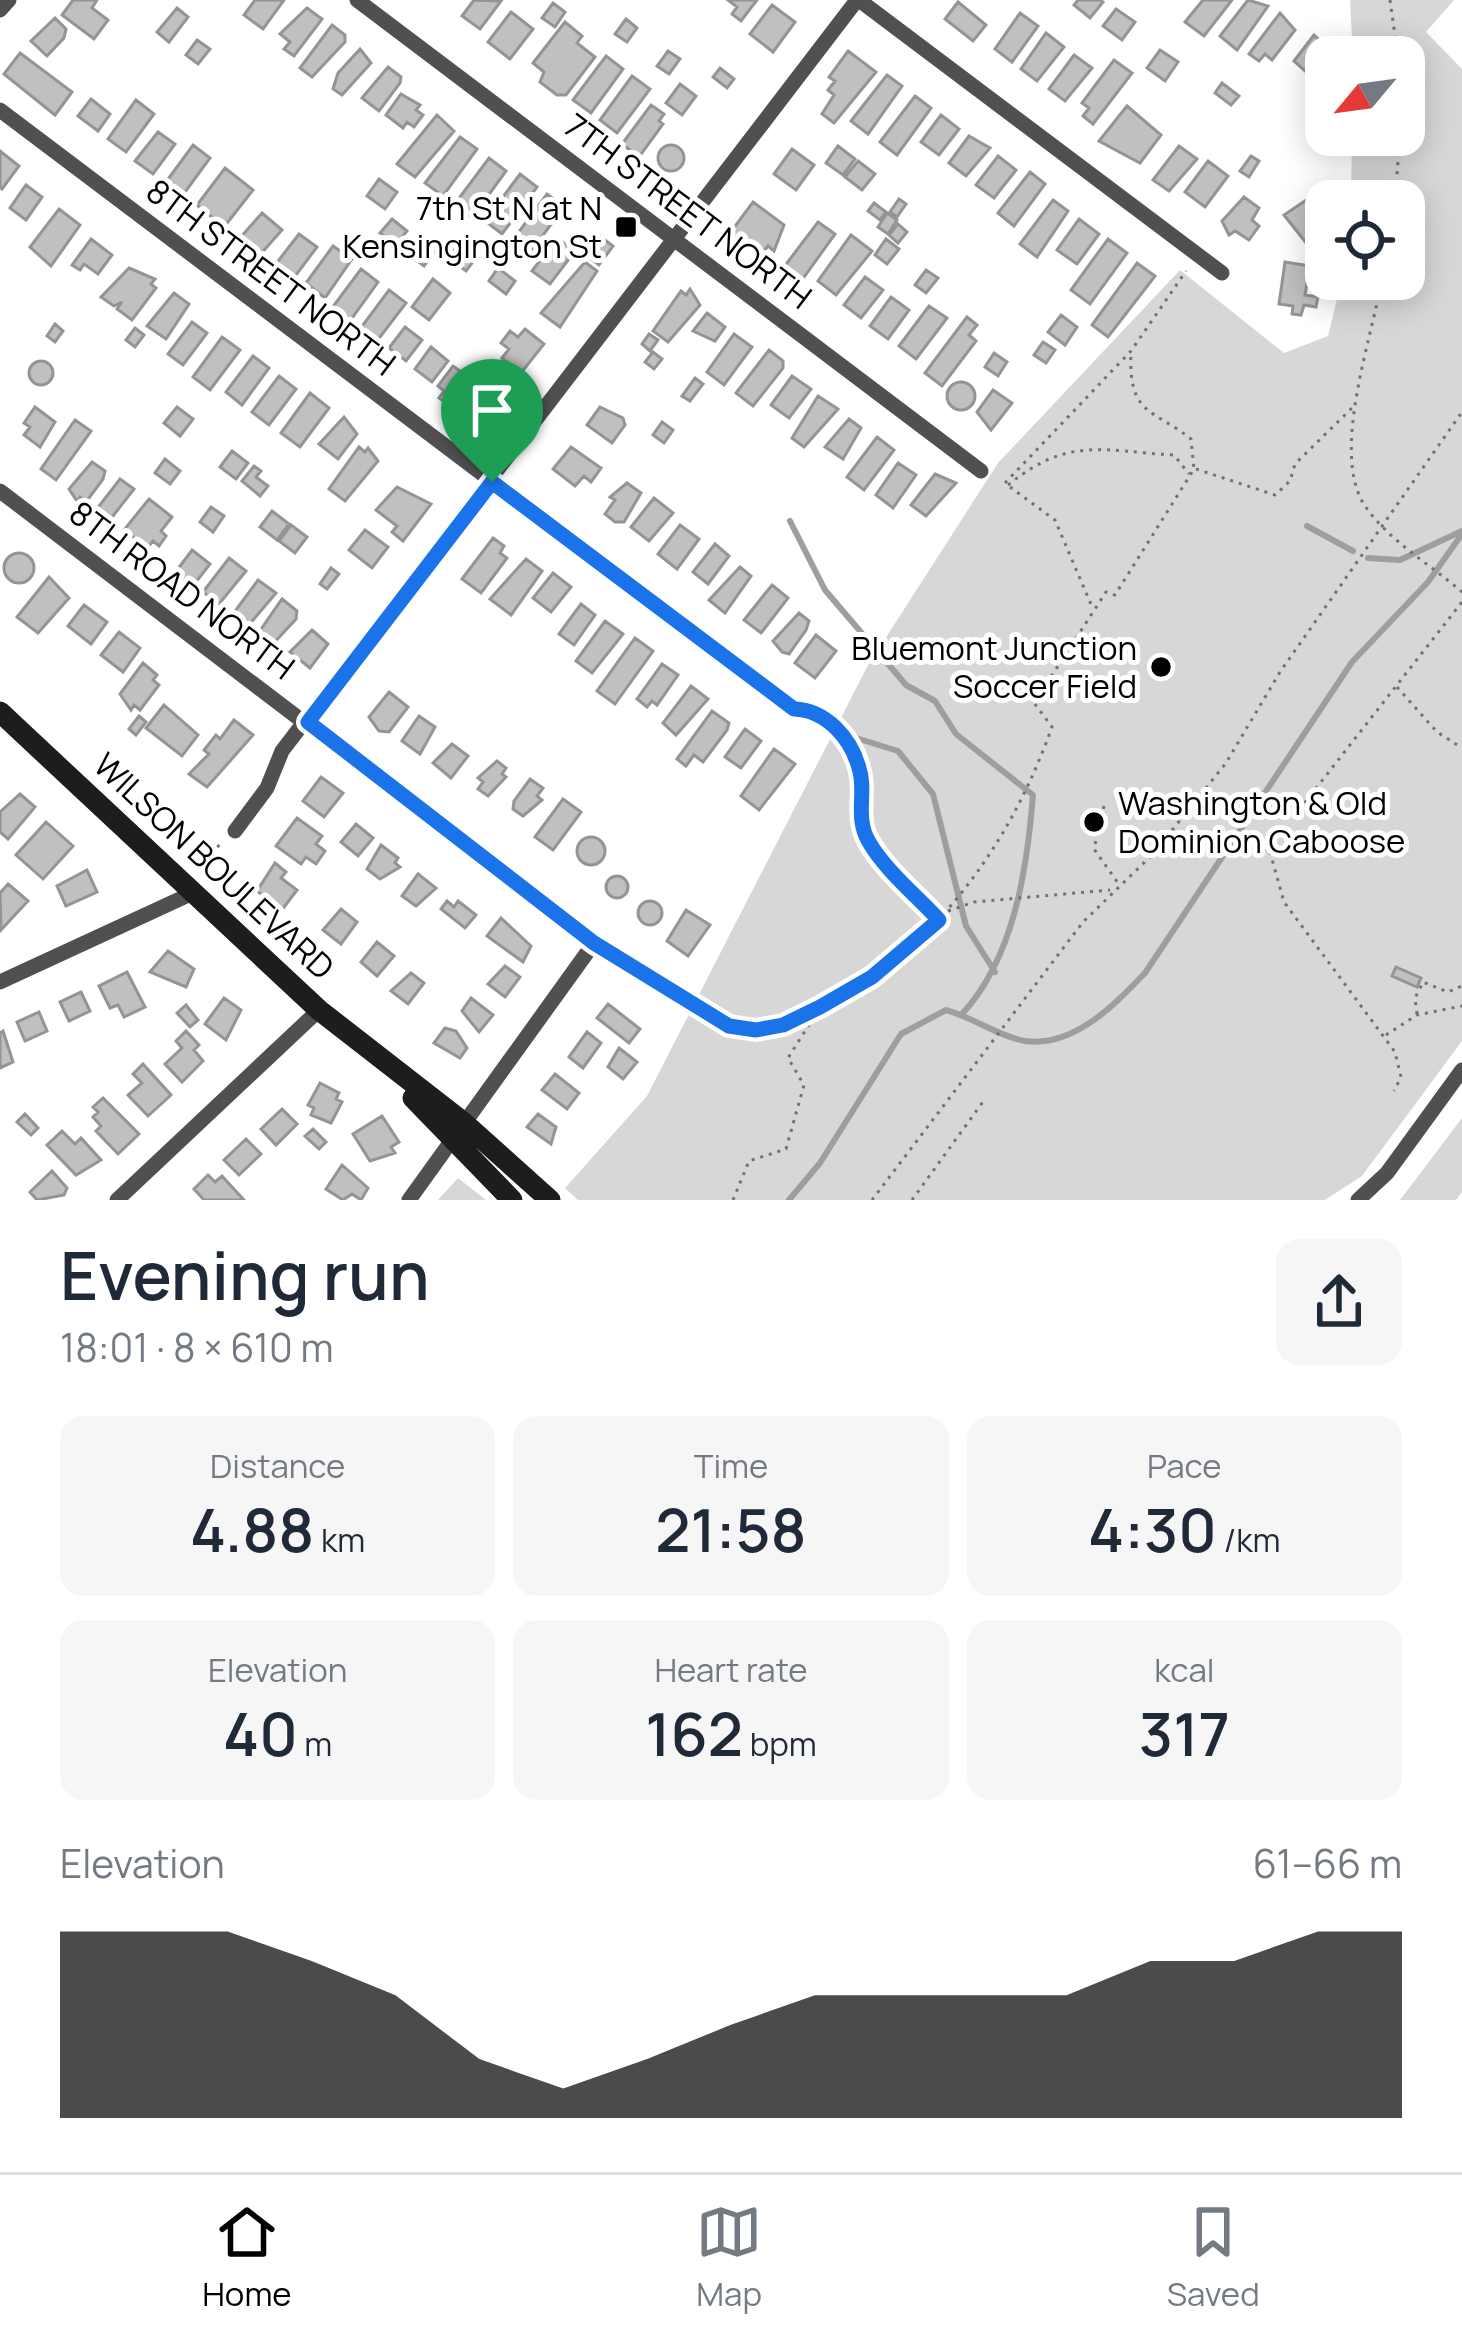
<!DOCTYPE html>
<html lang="en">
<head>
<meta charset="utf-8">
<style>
	:root { --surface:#fff; --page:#f6f6f7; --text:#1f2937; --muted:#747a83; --line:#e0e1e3; --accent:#000 }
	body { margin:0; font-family:Manrope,sans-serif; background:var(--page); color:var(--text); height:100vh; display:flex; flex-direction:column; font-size:45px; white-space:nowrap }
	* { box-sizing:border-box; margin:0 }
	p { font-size:39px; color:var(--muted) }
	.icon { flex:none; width:66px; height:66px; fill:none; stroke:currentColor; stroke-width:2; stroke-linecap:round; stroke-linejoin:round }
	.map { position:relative; height:1200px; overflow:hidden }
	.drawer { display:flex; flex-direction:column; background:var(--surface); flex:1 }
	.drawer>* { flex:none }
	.needle { width:78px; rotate:241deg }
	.tools { position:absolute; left:1305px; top:36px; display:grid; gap:24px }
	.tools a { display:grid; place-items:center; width:120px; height:120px; border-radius:24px; background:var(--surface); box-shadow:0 6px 30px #0003; font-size:60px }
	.pin { position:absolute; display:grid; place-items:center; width:102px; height:102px; color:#fff; margin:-123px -51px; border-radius:50% 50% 50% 0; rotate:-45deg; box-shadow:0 0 12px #0007 }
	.pin .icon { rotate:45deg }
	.round { display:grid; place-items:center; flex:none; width:126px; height:126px; border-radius:24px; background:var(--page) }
	.overview { display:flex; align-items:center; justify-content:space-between; height:204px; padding:0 60px }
	h1 { font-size:66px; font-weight:600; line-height:90px }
	.metrics { display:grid; grid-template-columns:repeat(3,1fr); gap:18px; height:204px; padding:12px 60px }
	.metrics div { display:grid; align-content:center; border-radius:24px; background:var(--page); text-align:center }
	.metrics b { font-size:60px; font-weight:600 }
	.metrics small { font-size:33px; font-weight:400 }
	.metrics p { font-size:33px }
	.chart { height:336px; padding:24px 60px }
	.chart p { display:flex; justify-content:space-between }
	.chart svg { width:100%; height:216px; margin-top:12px; fill:var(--accent); opacity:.7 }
	.tab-bar { display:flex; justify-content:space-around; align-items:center; height:168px; border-top:3px solid var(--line); background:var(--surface); font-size:33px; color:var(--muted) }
	.tab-bar a { display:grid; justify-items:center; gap:6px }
	.tab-bar .selected { color:var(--accent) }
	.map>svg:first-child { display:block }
	.green { fill:#d7d7d7 }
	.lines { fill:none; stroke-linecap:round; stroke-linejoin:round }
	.stream { stroke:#9e9e9e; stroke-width:6 }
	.building { fill:#c0c0c0; stroke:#949494; stroke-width:3 }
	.path { stroke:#727272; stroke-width:3; stroke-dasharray:3 6; stroke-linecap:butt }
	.minor { stroke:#505050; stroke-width:15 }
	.secondary { stroke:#1d1d1d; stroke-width:21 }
	.route-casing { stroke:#fff; stroke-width:24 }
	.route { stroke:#1a73e8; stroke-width:15 }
	.poi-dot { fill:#000; stroke:#fff; stroke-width:4.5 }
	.labels { text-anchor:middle; stroke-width:10; stroke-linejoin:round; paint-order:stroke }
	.poi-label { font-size:33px; fill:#000; stroke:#fff; text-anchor:end }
	.street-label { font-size:33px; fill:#000; stroke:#fff }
</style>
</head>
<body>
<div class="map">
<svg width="1462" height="1200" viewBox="0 0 1462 1200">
	<rect width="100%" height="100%" fill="#fff"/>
	<path class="green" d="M1350,0h104l-28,32 36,37v972l-100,135 -37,24h-747l-13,-12 82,-92 220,-429 131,-204 182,-193 104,83 44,-17 14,-57h62v-78h-53l1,-66h52v-78h-51z
		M1462,1118v74l-6,8h-56z
		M458,1178l28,22h-48z"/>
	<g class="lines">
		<path class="stream" d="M790,521l35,69 81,95 29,16 21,33 77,61c-6,75 -19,163 -71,219
			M1307,526l46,25
			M1368,558l32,2 62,-29
			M827,729l71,22 35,43 33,132 29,46
			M789,1200l31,-37 81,-129 45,-24c26,7 54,27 79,31 49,7 90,-37 120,-68l207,-311 76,-80 34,-48"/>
	</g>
	<path class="building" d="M73,0h24l-5,8 16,12 -14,19 -32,-24z
		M255,0h29l-21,29 -19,-14z
		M474,0l27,1 -21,28 -18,-13z
		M728,0h29l-16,21 -9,-7 5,-7z
		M1078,0h22l3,2 -13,16 -16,-13z
		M1203,0h29l-28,36 -19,-14z
		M1248,0l20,6 -31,44 -17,-14z
		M958,2l28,23 -13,16 -28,-22z
		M553,3l12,9 -10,15 -13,-9z
		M772,5l23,17 -22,30 -23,-18z
		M177,8l11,9 -19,25 -12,-10z
		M307,8l15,11 -28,37 -10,-7 6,-7 -10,-8z
		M1116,9l19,13 -13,18 -19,-14z
		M511,12l22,17 -23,30 -22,-17z
		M1020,13l18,13 -26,36 -17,-13z
		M1280,13l15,17 -23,30 -7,-6 -6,7 -10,-7z
		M55,18l11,11 -2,9 -17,18 -16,-15z
		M626,19l11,9 -10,14 -12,-8z
		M565,22l17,14 -5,7 18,14 -29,38h-9l-17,-13 4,-10 -11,-9z
		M332,25l13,10v7l-33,35 -12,-9z
		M1046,33l18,14 -27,34 -16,-12z
		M1314,35l21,20 -9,2 -4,29 -28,-25z
		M197,40l13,9 -12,15 -12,-9z
		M360,49l11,14 -29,32 -9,-6 5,-16z
		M1160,50l18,12 -13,19 -18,-13z
		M668,51l12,8 -11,15 -12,-8z
		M848,51l28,21 -42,51 -12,-9 12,-19 -6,-5 7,-9 -6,-4z
		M20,53l52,39 -17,23 -51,-41z
		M1074,55l18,13 -27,33 -16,-12z
		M606,56l17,13 -32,44 -18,-13z
		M1114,60l18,13 -39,51 -10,-8 6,-8 -7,-5z
		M388,67l13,10 -1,6 -21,28 -17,-13z
		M720,68l14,11 -7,9 -14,-11z
		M887,75l15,11 -34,48 -17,-13z
		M632,76l18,13 -33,44 -17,-13z
		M1222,83l17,13 -8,9 -16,-12z
		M680,84l16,12 -14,19 -16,-12z
		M401,94l19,11 -4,5 7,5 -9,12 -7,-5 -4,6 -17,-13z
		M915,96l16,12 -34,47 -17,-13z
		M91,99l19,15 -12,17 -20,-15z
		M136,100l18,14 -28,38 -18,-13z
		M651,105l13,9 -5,7 4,3 -24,33 -17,-13z
		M1127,106l34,29 -21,28 -41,-22z
		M437,115l17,16 -39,46 -18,-13z
		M941,115l18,14 -20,26 -18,-13z
		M158,132l17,12 -22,30 -18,-13z
		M969,136l21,12 -24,28 -17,-13z
		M460,137l17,12 -34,47 -18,-13z
		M658 158a13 13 0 1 1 26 0a13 13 0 1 1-26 0Z
		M193,145l17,13 -27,37 -17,-13z
		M838,146l17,13 -12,16 -17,-12z
		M1179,146l18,13 -28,32 -16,-11z
		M792,149l22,16 -18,25 -22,-16z
		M0,151l19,15 -17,23 -2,-2z
		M998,156l18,14 -22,28 -18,-13z
		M1251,156l8,5 -10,16 -9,-6z
		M489,158l17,13 -34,47 -18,-13z
		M858,161l17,13 -13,16 -17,-13z
		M1208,161l20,15 -23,31 -20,-15z
		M225,168l28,22 -29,37 -27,-22z
		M1030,172l15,12 -31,42 -16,-13z
		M520,174l17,13 -35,47 -17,-13z
		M379,179l18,13 -12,17 -18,-13z
		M26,185l16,12 -16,23 -16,-12z
		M547,194l17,13 -35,47 -17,-13z
		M1244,197l15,11 -7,12 7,6 -10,14 -14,-9 -6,4 -7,-14z
		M899,199l7,5 -9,13 -7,-5z
		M1308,199l18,32 -19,13 -23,-29z
		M1053,200l15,11 -31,46 -17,-13z
		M753,202l31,23 -10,26 -6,-5 -8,10 -30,-23z
		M874,203l12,9 -6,8 -12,-9z
		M59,209l21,16 -29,41 -21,-19z
		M262,213l20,17 -23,26 -20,-17z
		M887,213l10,7 -9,14 -10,-7z
		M392,219l15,12 -11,14 -16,-12z
		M1079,219l20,15 -22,30 -20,-14z
		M818,222l17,12 -33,46 -18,-13z
		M898,224l9,8 -9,11 -9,-8z
		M596,233l17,13 -14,19 -17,-13z
		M299,234l18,13 -21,28 -9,-1 -12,-9z
		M851,235l21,16 -36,44 -18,-14z
		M557,238l18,13 -25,33 -18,-13z
		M91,239l21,16 -14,19 -14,-10 -4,6 -8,-5z
		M886,239l13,10 -12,15 -12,-9z
		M1108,239l19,14 -37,51 -19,-14z
		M419,240l16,12 -11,14 -15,-11z
		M461,240l18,14 -13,17 -18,-13z
		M333,246l19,13 -27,39 -19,-15z
		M585,262l12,9 -37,56 -19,-14z
		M1285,262l25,4 -5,29 13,2 -2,10 -12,-2 -3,10 -9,-1 1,-8 -14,-2z
		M1137,263l18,13 -47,61 -16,-12z
		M129,268l26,11 -4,5 5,4 -24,32 -15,-11 5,-7 -8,4 -13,-9z
		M498,268l17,13 -9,13 -17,-13z
		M361,269l17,13 -28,39 -18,-13z
		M926,270l12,8 -12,15 -11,-8z
		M865,277l18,13 -22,28 -17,-13z
		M433,279l17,14 -21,27 -17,-13z
		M690,289l10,16 -32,37 -15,-11 28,-40 5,4z
		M389,290l17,13 -29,38 -17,-12z
		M174,293l15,11 -23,35 -19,-13z
		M891,297l18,13 -21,29 -18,-13z
		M929,306l18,12 -31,41 -17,-13z
		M707,313l18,14 -10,14 -22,-10z
		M1061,315l16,12 -12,18 -17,-13z
		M967,317l10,8 -8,10 7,6 -34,45 -17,-13z
		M192,322l15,11 -24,32 -15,-11z
		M55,324l8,7 -8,11 -8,-6z
		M405,327l17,13 -16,21 -17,-13z
		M135,328l9,7 -9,12 -9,-7z
		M525,329l19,15 -23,29 -19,-15 7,-9 -8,-6 9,-12 8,6z
		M649,334l9,6 -8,11 -8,-7z
		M734,334l18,13 -28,38 -17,-13z
		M222,337l18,13 -30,40 -17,-13z
		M1043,342l12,8 -9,13 -12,-8z
		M431,347l17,14 -16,21 -17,-13z
		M769,350l14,11v7l-30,38 -17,-13z
		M653,352l9,7 -8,10 -9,-7z
		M994,353l13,9 -9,14 -13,-9z
		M253,356l16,12 -27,37 -16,-13z
		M29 373a12 12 0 1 1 24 0a12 12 0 1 1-24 0Z
		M453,366l22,16 7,-11 26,20 -25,32 -28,-24 -5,7 -11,-8 5,-7 -6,-5z
		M279,376l17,13 -27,36 -17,-13z
		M792,376l19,13 -22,29 -18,-13z
		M695,378l8,6 -13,17 -8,-5z
		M947 396a14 14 0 1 1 28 0a14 14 0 1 1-28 0Z
		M993,390l19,13 -21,27 -14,-18z
		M310,393l19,15 -29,39 -19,-14z
		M818,396l20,13 -34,38 -12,-9z
		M35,407l20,15 -15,25 -16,-12 6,-8 -6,-4z
		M177,407l16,12 -13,17 -16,-13z
		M600,407l23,11 2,7 -13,18 -25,-18z
		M344,417l13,17 -19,25 -19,-15z
		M849,419l12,9 -18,31 -18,-12z
		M75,420l16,11 -35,49 -15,-11z
		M662,422l11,8 -9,13 -11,-8z
		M877,437l17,13 -30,40 -17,-13z
		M359,447l6,5 3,-4 10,13 -33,40 -16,-12z
		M571,447l30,21 -10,14 -7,-6 -9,10 -22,-17z
		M232,451l16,12 -12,16 -16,-12z
		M165,459l15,12 -10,13 -15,-11z
		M92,462l13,9 -2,8 -17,23 -6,-5 -3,4 -8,-12z
		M898,463l18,12 -23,33 -17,-13z
		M254,466l7,5 -5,6 12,9 -8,10 -18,-15z
		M935,474l21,9 -30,33 -15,-11z
		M120,479l14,10 -25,32 -13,-11z
		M627,483l14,10 -17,29h-9l-10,-8 10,-14 -5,-3z
		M397,487l34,17 -28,37 -11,-9 5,-6 -21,-16z
		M654,498l19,15 -24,28 -18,-14z
		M149,499l23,18 -11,14 5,5 -7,10 -6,-5 -6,7 -23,-18z
		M211,507l13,9 -11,16 -13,-10z
		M272,511l17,13 -12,16 -17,-13z
		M291,525l16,12 -12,16 -16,-12z
		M680,525l19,14 -22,30 -19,-15z
		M365,530l23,17 -16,21 -23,-18z
		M493,538l11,8 -4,7 7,5 -26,35 -19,-14z
		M715,544l14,12 -21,28 -15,-12z
		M192,550l18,14 -18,23 -18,-13z
		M4 568a15 15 0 1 1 30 0a15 15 0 1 1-30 0Z
		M229,558l17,13 -27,33 -16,-12z
		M526,559l16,12 -31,44 -21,-16z
		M740,567l11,9 -26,37 -16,-13z
		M331,568l8,6 -12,15 -7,-5z
		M553,573l18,14 -20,25 -18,-14z
		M49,577l20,21 -31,35 -21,-16z
		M258,580l18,13 -28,33 -15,-12z
		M772,585l16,13 -27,35 -17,-13z
		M282,599l15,12 -1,8 -25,27 -14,-11z
		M581,604l14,11 -21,30 -15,-11z
		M84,605l23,17 -16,22 -23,-18z
		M799,613l10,8 -3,9 -17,24 -7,-2 -9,-11z
		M605,621l18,13 -31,39 -16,-12z
		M312,630l16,14 -18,24 -20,-16z
		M119,632l21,16 -17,24 -22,-17z
		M816,635l20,16 -21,27 -20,-15z
		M635,638l18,13 -38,53 -18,-13z
		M143,663l14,12 -4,5 6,5 -19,25 -6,-5 -3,5 -11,-16z
		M662,664l16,11 -21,30 -5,-4 -5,6 -10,-8z
		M691,686l17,13 -32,36 -13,-12z
		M389,692l19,15 -19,25 -10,-1 -10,-14z
		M164,705l34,30 -16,21 -36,-28z
		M712,711l17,12 -2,7 -24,32 -9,-7 -8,11 -9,-7z
		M139,716l7,6 -10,13 -7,-6z
		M419,716l16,11 -15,27 -18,-13z
		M234,720l19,15 -46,52 -18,-13 20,-20 -5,-4 12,-15 4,4z
		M745,729l16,12 -20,27 -16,-11z
		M452,744l16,12 -17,22 -18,-15z
		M774,749l21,15 -36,46 -18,-14z
		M497,761l9,7 -4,6 4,3 -18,19 -10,-7 5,-7 -5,-4z
		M321,777l22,16 -19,24 -21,-16z
		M530,779l13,9 -6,8 5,4 -19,16 -10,-7 1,-8z
		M20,794l15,13 -27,32 -8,-7v-20z
		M563,799l18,13 -28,38 -18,-13z
		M297,818l25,18 -6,8 9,7 -9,13 -10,-7 -5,7 -25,-18z
		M46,822l27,24 -30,33 -27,-24z
		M356,824l17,14 -15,18 -17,-14z
		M577 851a14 14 0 1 1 28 0a14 14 0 1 1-28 0Z
		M381,845l17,13 -3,5 5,4 -20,12 -13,-10z
		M275,863l11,9 -5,6 16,12 -15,20 -25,-19z
		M87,870l10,22 -31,14 -9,-20z
		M418,874l18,14 -20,18 -14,-10z
		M606 887a11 11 0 1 1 22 0a11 11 0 1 1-22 0Z
		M8,884l20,17 -27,29 -1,-37z
		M447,901l7,6 4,-6 18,14 -11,13 -24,-19z
		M638 913a12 12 0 1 1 24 0a12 12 0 1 1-24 0Z
		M341,909l16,13 -16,22 -18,-14z
		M686,910l24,15 -22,31 -21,-15z
		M501,918l30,28 -8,16 -36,-26z
		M377,942l17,14 -17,20 -16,-14z
		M168,951l26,18 -8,18 -36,-15z
		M505,966l15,11 -15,20 -17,-13z
		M1396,967l25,11 -4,9 -25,-11z
		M127,972l18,35 -21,10 -6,-12 -8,3 -11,-22z
		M411,973l13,10 -16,21 -17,-13z
		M81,992l9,19 -21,10 -9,-19z
		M224,998l17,12 -15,30 -21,-16z
		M471,998l22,17 -14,17 -17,-21z
		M608,1004l32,25 -11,14 -32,-25z
		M186,1005l12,15 -8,7 -13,-14z
		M39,1012l8,19 -22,10 -8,-19z
		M445,1028l11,3 11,17 -7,10 -26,-15z
		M3,1031l10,31 -13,6v-35z
		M186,1031l13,14 -5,5 9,11 -21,21 -17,-18 17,-16 -6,-7z
		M587,1032l14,11 -18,25 -14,-11z
		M619,1048l18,14 -14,17 -15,-12z
		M143,1064l28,31 -23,21 -20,-21 14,-12 -9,-9z
		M555,1074l24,19 -12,16 -25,-19z
		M320,1083l19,10 -3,6 6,3 -11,21 -20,-8 3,-7 -6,-3z
		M103,1098l36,36 -21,20 -22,-23 5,-5 -8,-9 5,-5 -5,-5z
		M282,1109l15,15 -21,21 -15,-16z
		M25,1114l13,14 -7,7 -14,-13z
		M538,1114l18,13 -5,17 -24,-17z
		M382,1116l17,26 -8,5 4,6 -25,8 -17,-27z
		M313,1129l13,13 -7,7 -14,-13z
		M62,1131l13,13 6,-6 20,22 -25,15 -29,-30z
		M246,1139l15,15 -22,21 -15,-15z
		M342,1165l26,23 -7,12 -9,-6 -9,6 -17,-11z
		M52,1171l15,17 -3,7 -27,5 -7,-8z
		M208,1175l7,7 7,-6 22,24h-40l-10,-11z"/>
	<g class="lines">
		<path class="path" d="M1390,0l8,57
			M1395,201l5,-66
			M1382,279c-10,59 -52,175 -17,227 23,34 66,59 97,86
			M1196,469l79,26 15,-14 5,-17 61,-60
			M1005,483l126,-132 55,-80
			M1008,485c61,-49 93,-34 166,-30l15,19
			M1010,487l45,33 38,89
			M1397,687l40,45 25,16
			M813,711c70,45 26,78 55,130 15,28 48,53 69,77
			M1104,806l-10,43 24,34
			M1299,810l163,-208
			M1270,852l14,50 111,150 6,25 -7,14
			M199,867l23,-25
			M948,911l26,-9 136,-12
			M691,1001c20,13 40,30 66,29 24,0 47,-15 68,-25 112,-56 186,-163 227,-278l-18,-24 72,-111 9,3 79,-126 -3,-30c-39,-31 -63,-23 -60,-88
			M1417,1014l-2,-16 8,-16 25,10 14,-6
			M1386,1035l31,-20 45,-9
			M733,1200l16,-39 37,-12 18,-64 -16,-27 29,-46
			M872,1200l211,-278 70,-68 73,-91 54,-91 182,-260
			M912,1200l73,-101"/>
		<path class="minor" d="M357,0l624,471
			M859,0l363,273
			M0,10l9,-10
			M0,110l794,599
			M0,491l594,452 79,53
			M235,831l32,-43 15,-37 575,-751
			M0,982l195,-90
			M117,1200l202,-190
			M409,1200l185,-257
			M1358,1200l29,-27 75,-103"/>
		<path class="secondary" d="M0,712l319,298 144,112 87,78
			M413,1098l99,102"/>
	</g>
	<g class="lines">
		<defs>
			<path id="route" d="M492,482l302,227c32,1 57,29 65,59 8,24 -5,49 10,74 16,28 48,54 70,78l-67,57 -52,30 -37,18 -27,5 -27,-4 -135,-83 -286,-221z"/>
		</defs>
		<use href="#route" class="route-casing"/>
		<use href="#route" class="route"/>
	</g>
	<g class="poi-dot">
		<rect x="614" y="215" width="24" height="24" rx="6"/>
		<circle cx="1161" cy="667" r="12"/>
		<circle cx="1094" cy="822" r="12"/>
	</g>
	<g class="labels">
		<g class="poi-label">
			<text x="602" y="220">7th St N at N<tspan x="602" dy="38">Kensingington St</tspan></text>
			<text x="1137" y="660">Bluemont Junction<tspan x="1137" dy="38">Soccer Field</tspan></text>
			<text x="1118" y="815" text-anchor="start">Washington &amp; Old<tspan x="1118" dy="38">Dominion Caboose</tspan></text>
		</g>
		<g class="street-label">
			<text transform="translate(688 211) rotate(37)" y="12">7TH STREET NORTH</text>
			<text transform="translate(271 277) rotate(37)" y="12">8TH STREET NORTH</text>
			<text transform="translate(182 590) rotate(37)" y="12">8TH ROAD NORTH</text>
			<text transform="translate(214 866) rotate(43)" y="12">WILSON BOULEVARD</text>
		</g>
	</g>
</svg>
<div class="tools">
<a><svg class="needle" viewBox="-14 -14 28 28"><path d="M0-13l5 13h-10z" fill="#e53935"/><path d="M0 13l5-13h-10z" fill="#747a83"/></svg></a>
<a><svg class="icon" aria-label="locate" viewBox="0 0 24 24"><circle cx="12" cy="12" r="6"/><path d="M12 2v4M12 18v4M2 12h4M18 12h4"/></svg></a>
</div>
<div class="pin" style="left:492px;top:482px;background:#1e9e55"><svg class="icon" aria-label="arrive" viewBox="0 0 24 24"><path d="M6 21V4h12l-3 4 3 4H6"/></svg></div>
</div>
<section class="drawer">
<div class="overview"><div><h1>Evening run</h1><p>18:01 · 8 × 610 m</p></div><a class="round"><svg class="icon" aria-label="share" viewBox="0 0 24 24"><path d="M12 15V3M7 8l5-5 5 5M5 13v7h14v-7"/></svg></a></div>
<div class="metrics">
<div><p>Distance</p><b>4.88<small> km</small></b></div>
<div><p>Time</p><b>21:58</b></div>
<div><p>Pace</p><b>4:30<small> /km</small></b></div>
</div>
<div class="metrics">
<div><p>Elevation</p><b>40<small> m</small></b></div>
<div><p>Heart rate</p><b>162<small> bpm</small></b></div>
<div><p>kcal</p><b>317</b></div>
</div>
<div class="chart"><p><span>Elevation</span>61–66 m</p>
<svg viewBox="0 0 160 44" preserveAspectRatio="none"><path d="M0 44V6L10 6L20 6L30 12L40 19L50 32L60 38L70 32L80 25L90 19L100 19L110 19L120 19L130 12L140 12L150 6L160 6V44z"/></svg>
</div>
</section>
<nav class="tab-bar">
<a class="selected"><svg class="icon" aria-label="home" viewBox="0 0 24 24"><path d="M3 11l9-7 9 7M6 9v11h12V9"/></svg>Home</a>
<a><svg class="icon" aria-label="map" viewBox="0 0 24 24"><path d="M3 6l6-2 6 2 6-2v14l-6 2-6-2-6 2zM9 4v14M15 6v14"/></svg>Map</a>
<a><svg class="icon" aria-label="saved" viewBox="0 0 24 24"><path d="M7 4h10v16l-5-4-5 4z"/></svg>Saved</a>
</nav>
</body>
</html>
